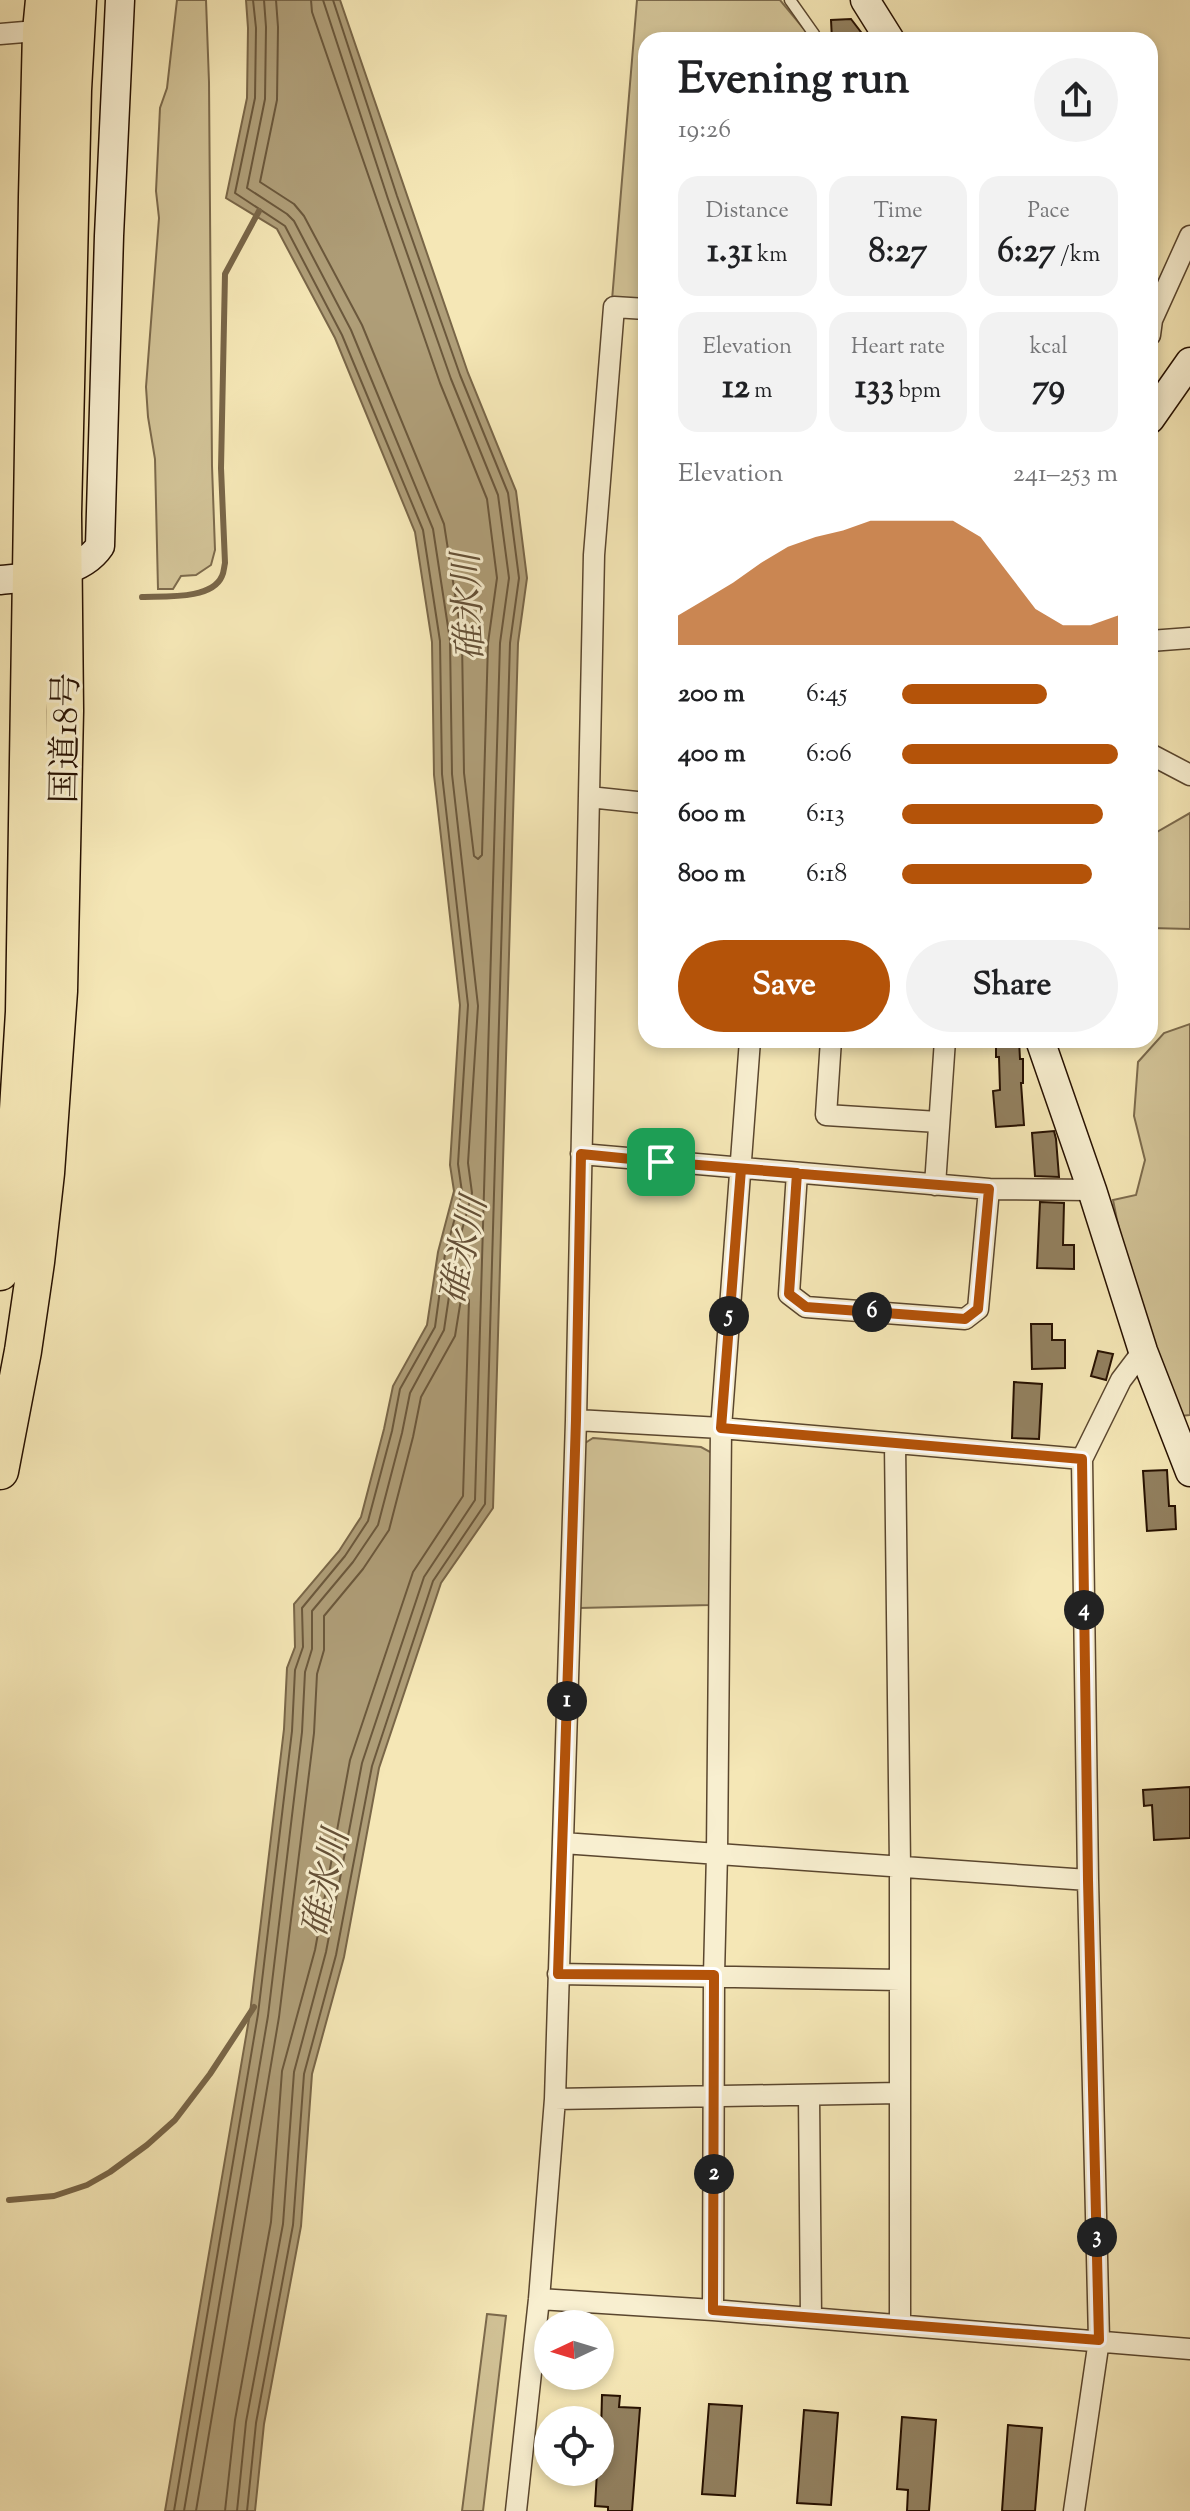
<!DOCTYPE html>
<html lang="en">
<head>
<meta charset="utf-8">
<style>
	:root { --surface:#fff; --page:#f2f2f2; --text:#202124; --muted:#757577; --accent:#b45309 }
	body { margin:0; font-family:"Sorts Mill Goudy","Noto Serif JP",serif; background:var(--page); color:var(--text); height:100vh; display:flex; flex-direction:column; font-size:30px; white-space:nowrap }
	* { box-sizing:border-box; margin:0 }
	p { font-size:26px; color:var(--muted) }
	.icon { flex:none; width:44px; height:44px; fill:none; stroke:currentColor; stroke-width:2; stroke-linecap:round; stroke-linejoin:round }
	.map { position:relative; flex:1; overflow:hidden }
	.side { position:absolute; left:638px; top:32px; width:520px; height:1016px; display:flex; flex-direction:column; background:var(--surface); border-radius:24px; box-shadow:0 4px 12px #0003 }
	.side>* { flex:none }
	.needle { width:52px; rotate:266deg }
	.controls { position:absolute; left:534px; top:2310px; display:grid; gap:16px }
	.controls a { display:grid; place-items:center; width:80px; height:80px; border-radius:50%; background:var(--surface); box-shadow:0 4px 12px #0003; font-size:40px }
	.pin { position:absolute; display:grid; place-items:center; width:68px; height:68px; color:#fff; margin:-34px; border-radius:16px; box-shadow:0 4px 12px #0006 }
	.km { position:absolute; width:40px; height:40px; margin:-20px; border-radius:50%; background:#222; color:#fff; font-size:22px; line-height:40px; text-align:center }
	.round { display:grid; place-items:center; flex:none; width:84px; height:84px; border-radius:42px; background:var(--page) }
	.summary { display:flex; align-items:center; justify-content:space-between; height:136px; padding:0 40px }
	h1 { font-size:44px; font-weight:800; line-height:60px }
	.metrics { display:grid; grid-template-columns:repeat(3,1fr); gap:12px; height:136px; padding:8px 40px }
	.metrics div { display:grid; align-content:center; border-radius:20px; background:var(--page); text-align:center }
	.metrics b { font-size:34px; font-weight:800 }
	.metrics small { font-size:22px; font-weight:400 }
	.metrics p { font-size:22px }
	.chart { height:224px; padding:16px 40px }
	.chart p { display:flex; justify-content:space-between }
	.chart svg { width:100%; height:144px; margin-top:8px; fill:var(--accent); opacity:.7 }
	.primary-button { display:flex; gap:16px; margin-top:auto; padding:16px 40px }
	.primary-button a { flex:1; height:92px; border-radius:48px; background:var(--accent); color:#fff; font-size:32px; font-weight:800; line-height:92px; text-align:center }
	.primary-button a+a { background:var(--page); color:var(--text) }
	ul { padding:0 40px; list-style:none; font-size:26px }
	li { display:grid; grid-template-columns:128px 96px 1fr; align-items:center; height:60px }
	li i { height:20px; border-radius:10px; background:var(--accent) }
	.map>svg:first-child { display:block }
	.green { fill:#d2c397; stroke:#7c6a4c; stroke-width:2 }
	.water { fill:#af9e78; stroke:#796648; stroke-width:2 }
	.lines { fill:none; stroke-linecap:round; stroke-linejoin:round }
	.shore { stroke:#6b583c; stroke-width:2 }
	.stream { stroke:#796648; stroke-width:6 }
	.building { fill:#92805f; stroke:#271101; stroke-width:2 }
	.lane-casing { stroke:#5a462e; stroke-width:13 }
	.street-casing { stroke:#5a462e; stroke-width:23 }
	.secondary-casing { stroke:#271101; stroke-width:31 }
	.highway-casing { stroke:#271101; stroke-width:39 }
	.lane { stroke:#f8efd0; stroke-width:10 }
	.street { stroke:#f8efd0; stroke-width:20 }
	.secondary { stroke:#f8efd0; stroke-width:28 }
	.highway { stroke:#f5e7b6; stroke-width:36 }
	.route-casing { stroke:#fff; stroke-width:16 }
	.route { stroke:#b45309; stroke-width:10 }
	.labels { text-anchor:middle; stroke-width:6; stroke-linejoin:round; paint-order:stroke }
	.street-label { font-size:34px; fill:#271101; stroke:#f8efd0 }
	.water-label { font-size:36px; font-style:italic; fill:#645037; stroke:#f8efd0 }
</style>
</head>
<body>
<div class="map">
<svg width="1190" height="2511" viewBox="0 0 1190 2511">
	<rect width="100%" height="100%" fill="#f5e7b6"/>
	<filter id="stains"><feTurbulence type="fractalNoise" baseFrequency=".0025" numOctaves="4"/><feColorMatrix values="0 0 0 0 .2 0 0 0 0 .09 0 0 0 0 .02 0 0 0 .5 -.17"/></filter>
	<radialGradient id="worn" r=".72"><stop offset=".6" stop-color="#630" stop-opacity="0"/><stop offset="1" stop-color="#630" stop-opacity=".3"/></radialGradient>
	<path class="green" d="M177,0h29l3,82 3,384 3,84 -4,15 -15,10 -15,1 -8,13h-15l-3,-130 -7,-42 -2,-30 13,-169 -3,-27 4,-83 7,-20z
		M637,0h143l29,35 -1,5h-162v262l-34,-2z
		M1190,813v116l-40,-1v-92z
		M1190,1024v391l-9,1c-27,-71 -54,-141 -68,-216l23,-5 9,-35 -11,-44 4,-54 26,-29z
		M593,1438l108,9 13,7 -4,151 -131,3 3,-163z
		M487,2314l19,2 -23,195h-21z"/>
	<path class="water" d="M246,0h94l128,373 48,118 11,87 -9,65 -25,865 -52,75 -62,185 -35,189 -32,117 -11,152 -37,198 -9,87h-90l85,-498 34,-284 3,-61 8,-21 -1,-43 45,-53 22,-34 23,-88 9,-43 34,-61 11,-73 16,-61 -4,-26 10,-160 -26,-230 -2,-133 -17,-110 -80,-194 -58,-109 -51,-31 21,-100 1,-70z"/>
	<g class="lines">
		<path class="shore" d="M276,0l2,27 -1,73 -17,82 34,22 10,12 58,109 82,199 18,115 2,134 10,83 4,3 4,-4 6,-212 9,-65 -10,-79 -47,-116 -128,-371 -1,-12
			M174,2511l84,-497 34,-283 3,-61 8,-23 -1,-39 43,-52 23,-35 24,-90 8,-42 35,-62 10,-73 17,-62 -4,-28 10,-159 -26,-231 -2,-133 -17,-111 -81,-195 -57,-109 -50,-33 20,-95 1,-70 -3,-28
			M184,2511l84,-495 34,-284 3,-60 7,-23v-38l41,-49 25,-37 24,-92 8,-40 34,-63 11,-74 17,-63 -4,-30 10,-157 -26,-232 -2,-134 -17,-111 -82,-199 -57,-109 -7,-7 -40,-26 18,-89 1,-72 -2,-27
			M196,2511l83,-494 35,-284 3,-59 7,-24v-34l39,-47 26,-39 24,-93 8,-40 34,-61 6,-37 5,-3 3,4 -6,196 -50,76 -63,188 -35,190 -33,121 -11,151 -36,198 -10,91
			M237,2511l9,-89 37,-198 11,-152 32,-120 36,-189 62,-186 51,-77 25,-857 9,-65 -11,-83 -47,-116 -63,-180 -65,-199
			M247,2511l9,-88 37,-198 11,-151 32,-119 36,-189 61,-185 52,-77 25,-861 9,-65 -11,-85 -48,-118 -63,-179 -64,-196"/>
		<path class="stream" d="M142,597c22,-1 70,3 80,-21 2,-4 2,-9 3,-13l-4,-95 4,-194 34,-63
			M9,2200l45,-4 33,-11 23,-13 37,-27 28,-25 35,-46 44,-67"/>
	</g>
	<path class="building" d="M851,19l16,21h-35l-1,-20z
		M996,1040h23l1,19h3v24h-2l3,42 -28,2 -3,-36 7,-1 -1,-33h-3z
		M1054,1131l2,8 3,38 -24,-1 -3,-43z
		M1040,1202l24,1 -1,42h11v24l-37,-1z
		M1031,1324h21v16h13v28l-33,1z
		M1098,1351l15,3 -7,26 -15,-4z
		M1014,1382l28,2 -3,55 -27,-1z
		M1167,1470l2,36h6l1,23 -29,2 -4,-60z
		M1190,1787v51l-36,2 -2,-35 -8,1 -1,-16z
		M602,2395l18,1 -1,11 21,1 -8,103h-24v-4l-13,-1 2,-34h3z
		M709,2404l33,2 -7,90 -33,-2z
		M804,2410l34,3 -7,92 -34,-2z
		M902,2417l34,3 -7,91h-22l1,-21 -11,-1z
		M1008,2425l34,3 -7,83h-33z"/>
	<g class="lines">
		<defs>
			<path id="lane" d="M790,0l24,34v6"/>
			<path id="street" d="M0,34l48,-4
				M1150,335l2,-15 38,-84
				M1150,641l40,-3
				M1150,754l40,21
				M589,797l57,6
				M831,1040l-5,75 112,7
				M581,1154l408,35 103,1
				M797,1173l-8,121 17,13 159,12 13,-10 11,-120
				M935,1185l10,-145
				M576,1420l145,8 361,31
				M895,1444l5,422v459
				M563,1843l525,37
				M558,1974l342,6
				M809,2095l2,223
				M555,2099l344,-6
				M539,2299l174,11 477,39
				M713,2310l1,-335 3,-122 4,-425 29,-388
				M516,2511l23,-212 16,-200 21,-679 18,-865 20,-248 32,2
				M1074,2511l25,-171 -11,-460 -6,-421 39,-79 22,-29"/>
			<path id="secondary" d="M865,0l25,40
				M1150,419l40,-57
				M0,580c32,-3 80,-4 100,-34l9,-310 11,-236
				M1040,1040l52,150 51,161 47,121"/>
			<path id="highway" d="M0,1272l16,-130 8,-130 13,-815 4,-166 3,-31
				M0,1471l23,-120 13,-89 10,-89 13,-182 6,-280 -2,-197 10,-424 5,-90"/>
		</defs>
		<use href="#lane" class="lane-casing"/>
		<use href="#street" class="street-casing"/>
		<use href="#secondary" class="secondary-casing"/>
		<use href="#highway" class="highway-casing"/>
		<use href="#lane" class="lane"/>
		<use href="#street" class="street"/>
		<use href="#secondary" class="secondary"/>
		<use href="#highway" class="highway"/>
	</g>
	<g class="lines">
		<defs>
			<path id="route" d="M661,1162l-80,-8 -5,266 -18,554 156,1 -1,335 386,30 -11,-460 -6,-421 -361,-31 20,-259 248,20 -11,120 -13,10 -159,-12 -17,-13 8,-121 -136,-11"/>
		</defs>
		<use href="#route" class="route-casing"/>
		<use href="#route" class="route"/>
	</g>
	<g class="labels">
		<g class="street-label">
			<text transform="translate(64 738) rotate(-89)" y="12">国道18号</text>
		</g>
		<g class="water-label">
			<text transform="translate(467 607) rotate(-93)" y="13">碓氷川</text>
			<text transform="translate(462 1250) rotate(-78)" y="13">碓氷川</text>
			<text transform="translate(324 1883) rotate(-78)" y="13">碓氷川</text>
		</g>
	</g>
	<rect width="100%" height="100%" filter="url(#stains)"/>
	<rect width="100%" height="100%" fill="url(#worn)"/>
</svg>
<div class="controls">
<a><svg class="needle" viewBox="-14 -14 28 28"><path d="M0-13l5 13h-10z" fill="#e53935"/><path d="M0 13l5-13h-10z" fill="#757577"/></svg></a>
<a><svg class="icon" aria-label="locate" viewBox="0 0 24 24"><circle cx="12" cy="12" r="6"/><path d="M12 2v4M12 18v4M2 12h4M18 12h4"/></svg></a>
</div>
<div class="pin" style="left:661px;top:1162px;background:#1e9e55"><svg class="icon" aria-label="arrive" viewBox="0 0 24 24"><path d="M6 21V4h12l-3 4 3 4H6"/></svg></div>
<b class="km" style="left:567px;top:1701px">1</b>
<b class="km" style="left:714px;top:2174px">2</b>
<b class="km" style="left:1097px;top:2237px">3</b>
<b class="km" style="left:1084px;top:1610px">4</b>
<b class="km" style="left:729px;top:1316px">5</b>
<b class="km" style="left:872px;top:1312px">6</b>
<section class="side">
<div class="summary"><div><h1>Evening run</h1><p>19:26</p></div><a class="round"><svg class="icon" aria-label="share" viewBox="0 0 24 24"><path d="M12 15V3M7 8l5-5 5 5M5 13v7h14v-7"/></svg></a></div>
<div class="metrics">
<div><p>Distance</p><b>1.31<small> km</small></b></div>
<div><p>Time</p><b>8:27</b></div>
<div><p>Pace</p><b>6:27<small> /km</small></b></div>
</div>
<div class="metrics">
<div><p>Elevation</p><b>12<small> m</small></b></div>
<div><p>Heart rate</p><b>133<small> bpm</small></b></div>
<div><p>kcal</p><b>79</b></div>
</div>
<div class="chart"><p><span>Elevation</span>241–253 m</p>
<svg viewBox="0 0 160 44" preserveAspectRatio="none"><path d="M0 44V35L10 30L20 25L30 19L40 14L50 11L60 9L70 6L80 6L90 6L100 6L110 11L120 22L130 33L140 38L150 38L160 35V44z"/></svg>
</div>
<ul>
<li><b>200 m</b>6:45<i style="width:67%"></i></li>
<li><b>400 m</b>6:06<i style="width:100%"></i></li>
<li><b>600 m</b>6:13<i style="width:93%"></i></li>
<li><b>800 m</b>6:18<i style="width:88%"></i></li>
</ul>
<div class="primary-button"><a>Save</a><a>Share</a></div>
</section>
</div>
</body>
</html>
